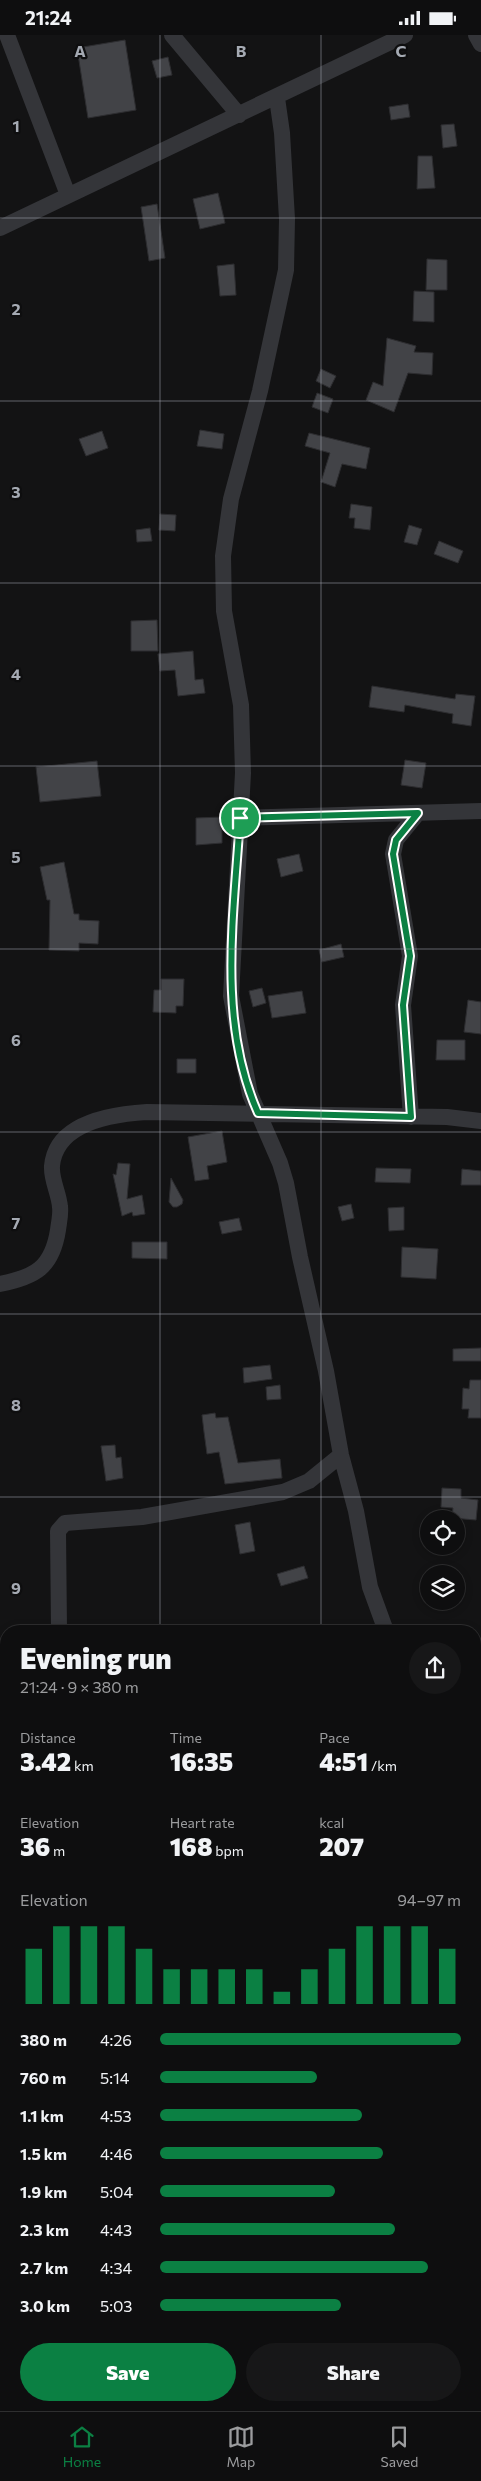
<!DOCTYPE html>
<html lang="en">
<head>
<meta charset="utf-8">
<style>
	:root { --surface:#0e0e0f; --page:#171718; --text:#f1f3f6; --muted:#9b9c9e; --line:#2e2e2f; --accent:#0b8043 }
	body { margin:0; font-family:Commissioner,sans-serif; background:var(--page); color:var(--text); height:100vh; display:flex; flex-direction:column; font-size:19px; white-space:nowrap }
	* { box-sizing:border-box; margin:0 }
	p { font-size:16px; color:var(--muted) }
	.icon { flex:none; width:28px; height:28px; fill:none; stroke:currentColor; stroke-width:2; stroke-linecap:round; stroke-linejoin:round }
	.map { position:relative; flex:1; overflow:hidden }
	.sheet { position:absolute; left:0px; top:1590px; width:481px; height:786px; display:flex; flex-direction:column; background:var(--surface); border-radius:20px 20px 0 0; box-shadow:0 2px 8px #0003,0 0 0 1px var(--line) }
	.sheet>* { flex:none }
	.tools { position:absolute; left:420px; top:1475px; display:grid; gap:10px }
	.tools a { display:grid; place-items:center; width:45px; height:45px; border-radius:50%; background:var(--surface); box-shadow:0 2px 8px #0003,0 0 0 1px var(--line); font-size:25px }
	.pin { position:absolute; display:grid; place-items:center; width:42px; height:42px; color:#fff; margin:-21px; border:2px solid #fff; border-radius:50%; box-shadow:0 1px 5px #0007 }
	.round { display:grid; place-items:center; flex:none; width:52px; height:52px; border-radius:26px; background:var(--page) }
	.overview { display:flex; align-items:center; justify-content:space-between; height:85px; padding:0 20px }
	h1 { font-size:28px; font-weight:800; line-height:38px }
	.stats { display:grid; grid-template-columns:repeat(3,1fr); gap:8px; height:85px; padding:5px 20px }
	.stats div { display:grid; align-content:center }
	.stats b { font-size:25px; font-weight:800 }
	.stats small { font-size:14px; font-weight:400 }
	.stats p { font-size:14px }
	.chart { height:140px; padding:10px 20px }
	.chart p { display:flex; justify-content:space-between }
	.chart svg { width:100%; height:90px; margin-top:5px; stroke:var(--accent); stroke-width:6 }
	.cta { display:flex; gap:10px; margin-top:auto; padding:10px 20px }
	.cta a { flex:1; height:58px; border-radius:30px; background:var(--accent); color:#fff; font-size:20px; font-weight:800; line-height:58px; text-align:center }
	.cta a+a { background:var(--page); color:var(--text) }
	ul { padding:0 20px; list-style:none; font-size:16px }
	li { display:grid; grid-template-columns:80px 60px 1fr; align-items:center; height:38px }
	li i { height:12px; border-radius:6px; background:var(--accent) }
	.status { display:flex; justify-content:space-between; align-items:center; height:35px; padding:0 25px; background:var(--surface); direction:ltr }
	.status svg { height:14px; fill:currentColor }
	.tab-bar { display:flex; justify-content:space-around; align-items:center; height:70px; border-top:1px solid var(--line); background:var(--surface); font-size:14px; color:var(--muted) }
	.tab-bar a { display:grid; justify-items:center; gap:2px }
	.tab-bar .active { color:var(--accent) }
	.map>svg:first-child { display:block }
	.building { fill:#424347; stroke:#2d2d30 }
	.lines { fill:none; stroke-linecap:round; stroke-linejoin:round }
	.minor { stroke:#343539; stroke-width:16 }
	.route-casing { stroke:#fff; stroke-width:10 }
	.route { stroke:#0b8043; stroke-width:6 }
	.grid { fill:none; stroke:#a5aab3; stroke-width:1; stroke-opacity:0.55 }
	.grid-label { font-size:16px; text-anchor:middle; font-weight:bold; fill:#a5aab3; stroke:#0e0e0f; stroke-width:4.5; stroke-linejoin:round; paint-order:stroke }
</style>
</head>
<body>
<div class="status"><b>21:24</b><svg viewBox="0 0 49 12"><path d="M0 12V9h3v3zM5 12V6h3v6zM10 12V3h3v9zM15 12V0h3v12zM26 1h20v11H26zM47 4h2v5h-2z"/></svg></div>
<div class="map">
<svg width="481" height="2376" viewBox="0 0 481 2376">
	<rect width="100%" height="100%" fill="#131314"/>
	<path class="building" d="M125,5l11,70 -48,8 -11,-70z
		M168,22l4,18 -15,3 -5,-17z
		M408,69l2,13 -19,3 -2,-13z
		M454,89l3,22 -14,2 -2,-23z
		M418,121h14l3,32 -18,1z
		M218,158l7,30 -25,6 -7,-30z
		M157,169l8,54 -16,3 -8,-54z
		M427,224l20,1v30h-21z
		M234,229l2,31 -16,1 -3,-30z
		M414,256l20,1v30l-21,-1z
		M387,303l29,8 -2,6 19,1 -1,22 -24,-2 -14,39 -28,-12 7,-18 10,4z
		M321,334l15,7 -6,12 -14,-7z
		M317,358l16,6 -5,14 -16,-6z
		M200,395l24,4 -2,15 -25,-3z
		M102,396l6,17 -22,8 -7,-17z
		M309,398l61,15 -4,21 -24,-5 -7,23 -14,-5 9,-29 -25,-7z
		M351,469l21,3 -2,23 -16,-2 1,-10h-6z
		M160,479l16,1 -1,16 -16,-1z
		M409,490l13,4 -5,16 -13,-3z
		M150,493l2,13 -15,1 -1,-12z
		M439,506l24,10 -5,12 -24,-9z
		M157,585l1,31h-27v-30z
		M193,616l2,29 8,-1 2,14 -27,3 -3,-26 -15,1 -2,-17z
		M372,651l83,13 1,-5 19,2 -4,30 -19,-3 1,-9 -48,-9 -1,7 -35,-5z
		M405,725l21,3 -4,25 -21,-3z
		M97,726l4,35 -61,6 -4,-35z
		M222,782v26l-26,2v-27z
		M299,819l4,17 -22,6 -4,-18z
		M64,827l10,52h5v6l20,1 -1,23 -19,-1v8l-30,-1 1,-50h-3l-7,-33z
		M341,909l3,13 -22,5 -3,-12z
		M161,944h23l-1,27h-7v7l-23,-1 1,-22h7z
		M262,953l4,15 -13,4 -4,-16z
		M302,956l4,22 -34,5 -4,-22z
		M468,965l13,2v32l-17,-2z
		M437,1005h28v20h-29z
		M177,1024h19v14h-19z
		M222,1096l5,31 -20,4 2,13 -14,2 -7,-44z
		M118,1128l12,1 -3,35 15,-4 3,19 -12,2 -1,-4 -10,4 -9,-42 3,1z
		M376,1133l35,1 -1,14 -35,-1z
		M462,1134l19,2v14h-20z
		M171,1143l12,22 -1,4 -5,3h-4l-4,-5z
		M351,1169l3,14 -12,3 -4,-14z
		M404,1172v23l-15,1 -1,-23z
		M239,1183l3,12 -20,4 -3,-12z
		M132,1207h35v17l-35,-1z
		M402,1212l36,2 -2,30 -35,-2z
		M481,1313v13h-28v-12z
		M270,1330l2,14 -28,4 -1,-15z
		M470,1345h11v38h-13l1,-9h-7l1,-21 6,1z
		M280,1350l1,14 -14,1 -1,-13z
		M215,1378l1,5 12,-1 10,46 42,-4 2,19 -57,6 -6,-32 -12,2 -3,-22 -2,-17z
		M115,1410l1,13 5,-1 2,21 -17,3 -5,-35z
		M442,1453l19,1v9l17,2 -2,20 -24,-2 1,-10 -12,-1z
		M250,1487l5,29 -15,3 -5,-29z
		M304,1531l4,12 -27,8 -4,-12z"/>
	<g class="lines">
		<path class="minor" d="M7,0l61,160
			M172,0l67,80
			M476,0l5,9
			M277,63l5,35 5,86 -1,51 -26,121 -29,108 -8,57 1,55 17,94 2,68 -12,223 19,98 30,69 6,20 14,74 26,114 15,84 15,56 14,76 16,44
			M0,193l405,-193
			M240,783l241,-7
			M411,1082l-8,-112 7,-49 -17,-102 3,-14 22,-27
			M0,1249c35,-7 52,-16 58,-54 1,-8 3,-16 2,-23 -1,-14 -9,-27 -8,-41 4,-44 62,-52 95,-54l300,5 34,4
			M59,1594l-1,-98 7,-8 77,-6 141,-25 26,-11 32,-26
			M475,1696l6,3"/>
	</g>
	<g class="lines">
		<defs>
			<path id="route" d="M418,778l-22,27 -3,14 17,102 -7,49 8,112 -153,-4c-41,-92 -24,-198 -18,-295z"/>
		</defs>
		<use href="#route" class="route-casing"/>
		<use href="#route" class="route"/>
	</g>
	<path class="grid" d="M160,0v1596M321,0v1596M0,183h481M0,366h481M0,548h481M0,731h481M0,914h481M0,1097h481M0,1279h481M0,1462h481M0,1645h6M475,1645h6M0,1828h6M475,1828h6M0,2010h6M475,2010h6M0,2193h6M475,2193h6M160,2370v6M321,2370v6"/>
	<g class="grid-label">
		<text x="80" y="22">A</text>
		<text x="241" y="22">B</text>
		<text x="401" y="22">C</text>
		<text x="16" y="97">1</text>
		<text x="16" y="280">2</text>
		<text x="16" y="463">3</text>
		<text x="16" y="645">4</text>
		<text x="16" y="828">5</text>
		<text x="16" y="1011">6</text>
		<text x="16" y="1194">7</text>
		<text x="16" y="1376">8</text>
		<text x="16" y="1559">9</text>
	</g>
</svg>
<div class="tools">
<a><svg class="icon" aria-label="locate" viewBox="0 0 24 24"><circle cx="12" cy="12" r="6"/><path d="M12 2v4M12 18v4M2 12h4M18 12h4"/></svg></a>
<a><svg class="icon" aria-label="layers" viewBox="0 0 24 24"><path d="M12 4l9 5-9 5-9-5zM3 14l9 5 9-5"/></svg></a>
</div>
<div class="pin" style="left:240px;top:783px;background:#1e9e55"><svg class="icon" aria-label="arrive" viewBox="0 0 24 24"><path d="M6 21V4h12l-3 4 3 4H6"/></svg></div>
<section class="sheet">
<div class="overview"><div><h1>Evening run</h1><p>21:24 · 9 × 380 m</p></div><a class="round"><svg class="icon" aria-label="share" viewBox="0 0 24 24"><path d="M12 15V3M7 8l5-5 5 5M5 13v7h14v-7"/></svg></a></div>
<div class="stats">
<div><p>Distance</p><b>3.42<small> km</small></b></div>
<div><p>Time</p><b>16:35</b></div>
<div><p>Pace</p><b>4:51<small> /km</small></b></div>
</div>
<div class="stats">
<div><p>Elevation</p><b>36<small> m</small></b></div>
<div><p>Heart rate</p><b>168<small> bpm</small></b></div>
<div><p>kcal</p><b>207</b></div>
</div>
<div class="chart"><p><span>Elevation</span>94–97 m</p>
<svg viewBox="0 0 160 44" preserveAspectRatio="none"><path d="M5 44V17M15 44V6M25 44V6M35 44V6M45 44V17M55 44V27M65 44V27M75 44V27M85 44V27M95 44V38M105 44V27M115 44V17M125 44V6M135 44V6M145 44V6M155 44V17"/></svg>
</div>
<ul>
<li><b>380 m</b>4:26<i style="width:100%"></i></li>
<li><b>760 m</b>5:14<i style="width:52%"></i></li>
<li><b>1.1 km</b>4:53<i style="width:67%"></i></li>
<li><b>1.5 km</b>4:46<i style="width:74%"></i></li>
<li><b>1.9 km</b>5:04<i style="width:58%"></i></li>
<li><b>2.3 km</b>4:43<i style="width:78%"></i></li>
<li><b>2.7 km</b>4:34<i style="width:89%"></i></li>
<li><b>3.0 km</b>5:03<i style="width:60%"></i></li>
</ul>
<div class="cta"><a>Save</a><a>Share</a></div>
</section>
</div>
<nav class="tab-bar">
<a class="active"><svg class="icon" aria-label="home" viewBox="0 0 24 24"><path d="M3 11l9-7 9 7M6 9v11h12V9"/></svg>Home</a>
<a><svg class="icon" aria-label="map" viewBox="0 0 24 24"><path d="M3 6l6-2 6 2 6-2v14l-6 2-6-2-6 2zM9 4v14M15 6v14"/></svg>Map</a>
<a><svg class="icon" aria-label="saved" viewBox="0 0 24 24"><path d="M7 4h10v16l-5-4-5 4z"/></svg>Saved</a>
</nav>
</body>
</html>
